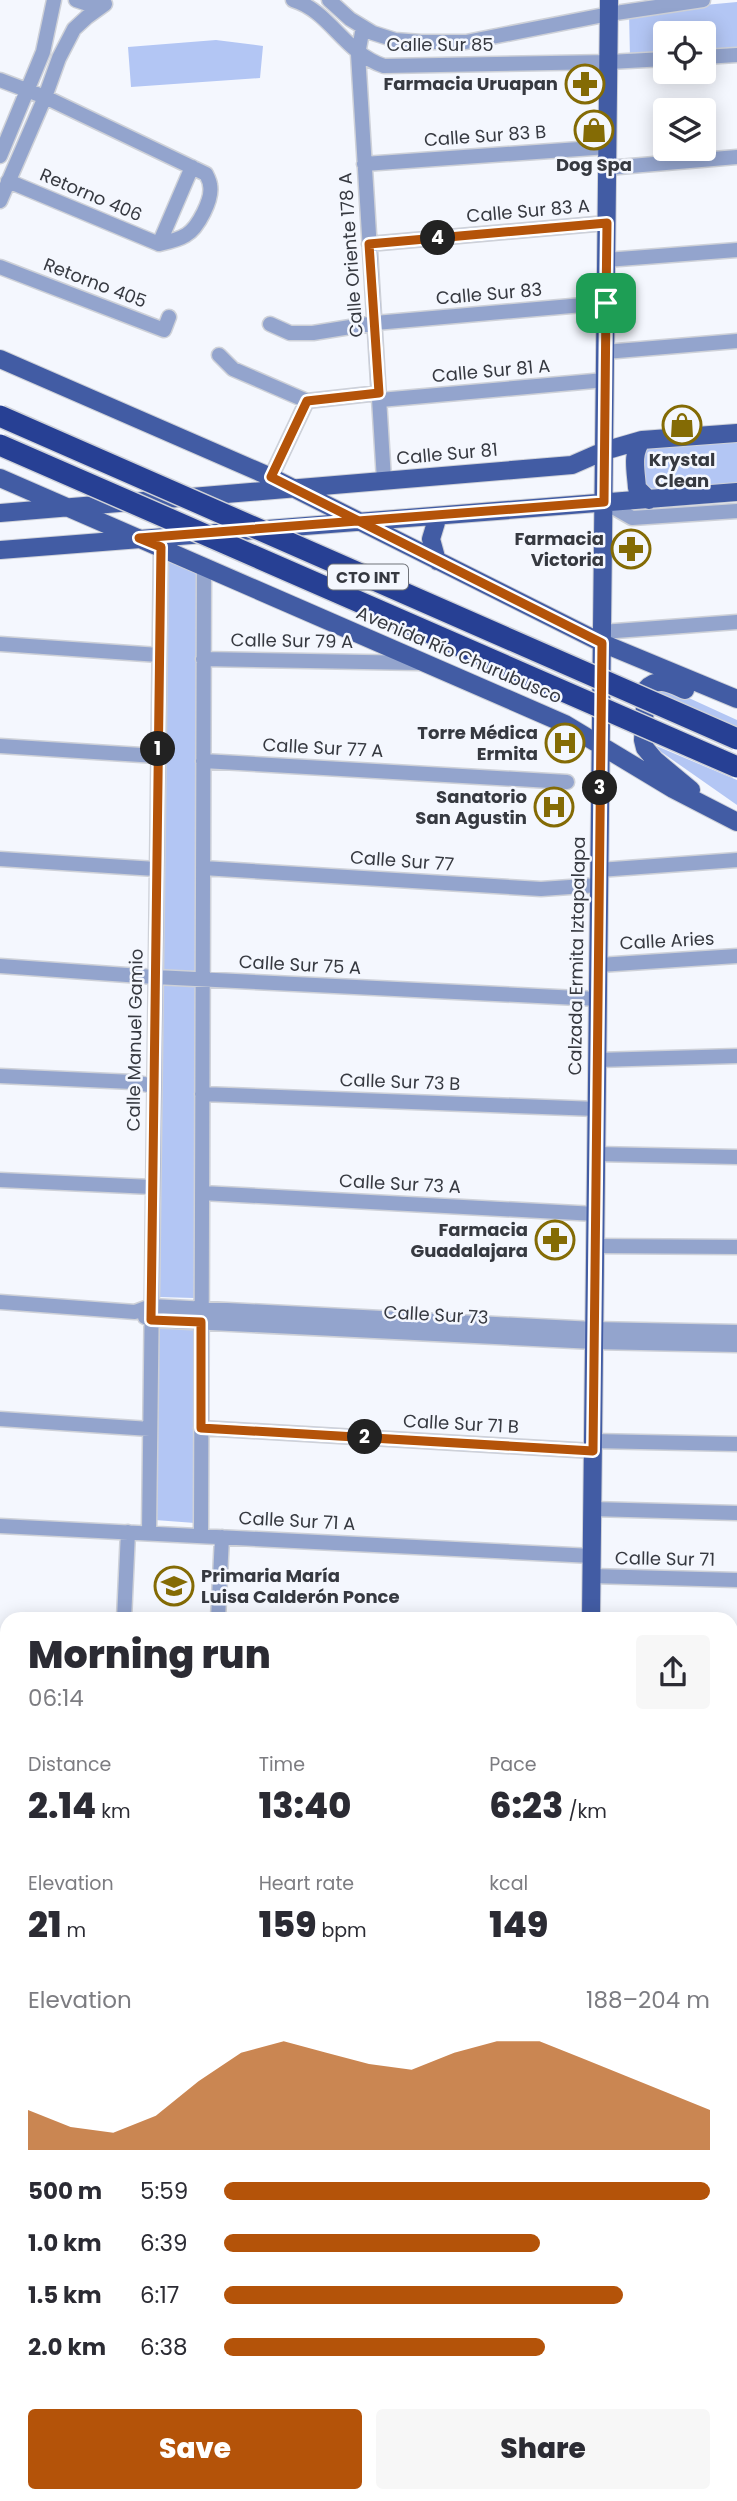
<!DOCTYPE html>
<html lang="en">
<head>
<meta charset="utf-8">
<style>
	:root { --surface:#fff; --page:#f7f7f7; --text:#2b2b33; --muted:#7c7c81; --accent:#b45309 }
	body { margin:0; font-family:Poppins,sans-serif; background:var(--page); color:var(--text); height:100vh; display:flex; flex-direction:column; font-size:26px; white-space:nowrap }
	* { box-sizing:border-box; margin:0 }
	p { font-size:23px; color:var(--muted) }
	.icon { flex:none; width:38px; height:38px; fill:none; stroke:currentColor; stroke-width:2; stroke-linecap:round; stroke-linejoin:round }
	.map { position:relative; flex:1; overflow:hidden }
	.side { position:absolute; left:0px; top:1612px; width:738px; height:891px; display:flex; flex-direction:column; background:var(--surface); border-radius:21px 21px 0 0; box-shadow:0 4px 18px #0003 }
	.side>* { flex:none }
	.tools { position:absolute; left:653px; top:21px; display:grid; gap:14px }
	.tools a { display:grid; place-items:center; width:63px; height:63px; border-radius:7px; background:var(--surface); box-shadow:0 4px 18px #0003; font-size:35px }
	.pin { position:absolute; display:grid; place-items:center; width:60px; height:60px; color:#fff; margin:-30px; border-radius:14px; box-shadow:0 4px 10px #0006 }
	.km { position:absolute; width:35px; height:35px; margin:-18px; border-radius:50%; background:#222; color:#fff; font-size:19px; line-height:35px; text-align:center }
	.round { display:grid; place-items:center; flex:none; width:74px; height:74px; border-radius:7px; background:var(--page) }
	.headline { display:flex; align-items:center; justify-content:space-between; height:119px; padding:0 28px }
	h1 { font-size:38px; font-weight:800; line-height:52px }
	.metrics { display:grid; grid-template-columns:repeat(3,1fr); gap:10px; height:119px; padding:7px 28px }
	.metrics div { display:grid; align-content:center }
	.metrics b { font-size:35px; font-weight:800 }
	.metrics small { font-size:19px; font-weight:400 }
	.metrics p { font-size:19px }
	.chart { height:196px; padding:14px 28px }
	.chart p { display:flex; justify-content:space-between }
	.chart svg { width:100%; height:126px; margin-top:7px; fill:var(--accent); opacity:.7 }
	.button { display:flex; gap:14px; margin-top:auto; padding:14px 28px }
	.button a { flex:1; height:80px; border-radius:7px; background:var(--accent); color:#fff; font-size:28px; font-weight:800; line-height:80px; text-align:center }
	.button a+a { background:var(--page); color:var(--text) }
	ul { padding:0 28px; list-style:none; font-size:23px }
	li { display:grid; grid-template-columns:112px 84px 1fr; align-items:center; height:52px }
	li i { height:18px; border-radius:9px; background:var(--accent) }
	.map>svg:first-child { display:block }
	.green { fill:#b3c6f4 }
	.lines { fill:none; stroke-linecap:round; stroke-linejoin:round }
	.minor-casing { stroke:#ced1d8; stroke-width:17 }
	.major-casing { stroke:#ced1d8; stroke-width:20 }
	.minor { stroke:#93a4cd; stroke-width:14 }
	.major { stroke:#425ca4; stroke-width:18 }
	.highway-bridge-casing { stroke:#ced1d8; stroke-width:24; stroke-linecap:butt }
	.highway-bridge { stroke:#274094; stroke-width:21 }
	.route-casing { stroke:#fff; stroke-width:14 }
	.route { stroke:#b45309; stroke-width:9 }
	.labels { text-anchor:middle; stroke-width:5; stroke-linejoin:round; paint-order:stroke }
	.shield { fill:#f4f7fe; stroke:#6f7279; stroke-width:2 }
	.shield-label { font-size:16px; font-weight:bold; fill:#363940 }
	.street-label { font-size:18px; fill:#363940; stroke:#f4f7fe }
	.poi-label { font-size:18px; font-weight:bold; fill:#363940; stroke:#f4f7fe; text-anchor:end }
</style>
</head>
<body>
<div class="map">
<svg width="737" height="2501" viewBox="0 0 737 2501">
	<rect width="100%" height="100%" fill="#f4f7fe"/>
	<path class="green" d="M737,2v49l-33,3v-21h-39v23l-35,2 -1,-46z
		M216,40l47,6 -3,32 -129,9 -3,-40z
		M737,437v48l-80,6 -16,-8 -1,-28 13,-11z
		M164,561l38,11 -8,726 -34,-1z
		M667,688l70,32v7l-81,-35z
		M647,742l90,38v25z
		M156,1324l40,3 -1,196 -40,-3z
		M0,2157l7,1v47l-7,-1z"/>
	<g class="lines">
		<defs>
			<path id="minor" d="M76,0l15,5 14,-1
				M293,0c37,11 51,53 91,66l225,-4 56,-3
				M329,0l21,19 23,14 22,7 26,2h45l143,-28 94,-14
				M363,27l-5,27 26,426
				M704,57l33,-2
				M0,80l45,17 161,77c1,2 4,9 4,11 3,14 -12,43 -24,50 -8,5 -18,7 -27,9
				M0,156l43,-104 11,-52
				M364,164l244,-17
				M607,168l130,-11
				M8,181l151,63
				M0,201l45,-104 14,-39 15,-29 13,-12 18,-13
				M159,244l33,-77
				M369,244l238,-21
				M606,260l131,-10
				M0,267l164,63 5,-13
				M270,324l20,9h23l62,-10 231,-20
				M605,352l132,-11
				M219,355l14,14 74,32 72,-8
				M380,400l225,-20
				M271,477l36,-76
				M604,502l28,16 105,-7
				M602,632l135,-10
				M0,644l159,11
				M203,659l216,4
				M0,746l157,10
				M203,761l364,21
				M0,859l156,10
				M203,868l338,21 58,-4
				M599,870l138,-10
				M599,965l138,-9
				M0,966l155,11 443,22
				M597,1060l140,-4
				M0,1076l133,6 21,4
				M202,1094l395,15
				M596,1154l141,3
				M0,1180l152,7
				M202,1193l394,21
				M595,1246l142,1
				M0,1302l135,10 16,-6 443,23 143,3
				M145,1317l6,3 443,22 143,3
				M0,1419l150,10
				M201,1428l392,23
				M593,1441l144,3
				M592,1509l145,4
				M0,1526l592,30
				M149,1533l12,-986
				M201,1536l3,-970
				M592,1576l145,4
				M124,1619l4,-87
				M218,1619l4,-82
				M0,1645h7
				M732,1649h5
				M732,1717h5
				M0,1767h7
				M732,1859h5
				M0,1885h7
				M732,1885h5
				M0,1998l7,1
				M732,2001h5
				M732,2114h5
				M5,2154l2,-23
				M0,2258l3,-49
				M732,2396l5,1
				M0,2458l7,1
				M732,2478h5
				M252,2496l1,5"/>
			<path id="major" d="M0,359l271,118 331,166 135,56
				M642,440c-11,14 -6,31 -5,48l12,12
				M0,478l565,246 108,65 64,33
				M0,513l572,-48 32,-14 38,-11 95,-7
				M0,550l737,-58
				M437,561l-6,-22 7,-23
				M685,690c-14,-6 -27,-14 -39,-1l-3,51 2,8 10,12 36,30
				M591,1619l18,-1619
				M0,2154h7
				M0,2209l7,1
				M732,2232l5,1
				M732,2280l5,1
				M571,2501v-5
				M596,2501v-5"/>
		</defs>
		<use href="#minor" class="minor-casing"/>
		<use href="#major" class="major-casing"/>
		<use href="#minor" class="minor"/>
		<use href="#major" class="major"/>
		<defs>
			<path id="highway-bridge" d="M0,416l737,323
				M0,445l737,322"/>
		</defs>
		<use href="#highway-bridge" class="highway-bridge-casing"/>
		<use href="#highway-bridge" class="highway-bridge"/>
	</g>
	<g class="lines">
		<defs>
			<path id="route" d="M606,303l-2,199 -465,36 22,9 -10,773 50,2v106l392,23 9,-808 -331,-166 36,-76 72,-8 -10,-149 238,-21 -1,80"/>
		</defs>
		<use href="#route" class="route-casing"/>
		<use href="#route" class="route"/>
	</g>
	<defs>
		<symbol id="pharmacy-ring" viewBox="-11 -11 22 22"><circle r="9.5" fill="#f4f7fe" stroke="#846b05" stroke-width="1.5"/><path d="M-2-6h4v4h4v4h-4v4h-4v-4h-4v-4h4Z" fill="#846b05"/></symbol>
		<symbol id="shop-ring" viewBox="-11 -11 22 22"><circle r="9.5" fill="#f4f7fe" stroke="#846b05" stroke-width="1.5"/><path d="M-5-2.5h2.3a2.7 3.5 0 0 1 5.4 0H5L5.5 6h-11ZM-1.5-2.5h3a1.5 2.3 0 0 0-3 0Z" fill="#846b05"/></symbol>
		<symbol id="hospital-ring" viewBox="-11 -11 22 22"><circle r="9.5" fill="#f4f7fe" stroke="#846b05" stroke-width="1.5"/><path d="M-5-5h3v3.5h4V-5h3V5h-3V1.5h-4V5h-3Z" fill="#846b05"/></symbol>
		<symbol id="school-ring" viewBox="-11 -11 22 22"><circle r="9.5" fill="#f4f7fe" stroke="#846b05" stroke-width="1.5"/><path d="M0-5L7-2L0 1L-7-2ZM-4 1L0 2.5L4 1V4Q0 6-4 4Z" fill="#846b05"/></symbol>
	</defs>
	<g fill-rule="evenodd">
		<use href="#pharmacy-ring" x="563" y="62" width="44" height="44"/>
		<use href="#shop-ring" x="572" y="108" width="44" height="44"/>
		<use href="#shop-ring" x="660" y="403" width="44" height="44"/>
		<use href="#pharmacy-ring" x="609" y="527" width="44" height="44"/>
		<use href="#hospital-ring" x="543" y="721" width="44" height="44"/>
		<use href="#hospital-ring" x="532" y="785" width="44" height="44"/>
		<use href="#pharmacy-ring" x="533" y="1218" width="44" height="44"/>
		<use href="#school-ring" x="152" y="1564" width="44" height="44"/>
	</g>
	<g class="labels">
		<rect class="shield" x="328" y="564.5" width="80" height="25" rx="5"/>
		<g class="shield-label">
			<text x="368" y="583">CTO INT</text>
		</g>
		<g class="street-label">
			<text x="440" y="51">Calle Sur 85</text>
			<text transform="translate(485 136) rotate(-4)" y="6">Calle Sur 83 B</text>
			<text transform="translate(91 195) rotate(23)" y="6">Retorno 406</text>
			<text transform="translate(528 211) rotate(-5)" y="6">Calle Sur 83 A</text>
			<text transform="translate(351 255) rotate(-94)" y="6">Calle Oriente 178 A</text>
			<text transform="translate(95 283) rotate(21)" y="6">Retorno 405</text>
			<text transform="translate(489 294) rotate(-5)" y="6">Calle Sur 83</text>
			<text transform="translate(491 371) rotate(-5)" y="6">Calle Sur 81 A</text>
			<text transform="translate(447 454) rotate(-5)" y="6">Calle Sur 81</text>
			<text transform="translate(292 641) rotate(1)" y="6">Calle Sur 79 A</text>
			<text transform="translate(459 655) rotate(23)" y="6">Avenida Río Churubusco</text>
			<text transform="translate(323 748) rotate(3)" y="6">Calle Sur 77 A</text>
			<text transform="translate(402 861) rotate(4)" y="6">Calle Sur 77</text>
			<text transform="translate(667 941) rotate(-3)" y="6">Calle Aries</text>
			<text transform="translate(577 956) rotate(-89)" y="6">Calzada Ermita Iztapalapa</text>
			<text transform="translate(300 965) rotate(3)" y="6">Calle Sur 75 A</text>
			<text transform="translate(135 1040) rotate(-89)" y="6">Calle Manuel Gamio</text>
			<text transform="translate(400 1082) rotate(2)" y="6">Calle Sur 73 B</text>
			<text transform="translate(400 1184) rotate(3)" y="6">Calle Sur 73 A</text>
			<text transform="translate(436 1315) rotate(3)" y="6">Calle Sur 73</text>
			<text transform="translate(461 1424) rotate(3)" y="6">Calle Sur 71 B</text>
			<text transform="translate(297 1521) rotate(3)" y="6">Calle Sur 71 A</text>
			<text transform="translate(665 1559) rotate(1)" y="6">Calle Sur 71</text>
		</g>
		<g class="poi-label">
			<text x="558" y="90">Farmacia Uruapan</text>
			<text x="594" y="171" text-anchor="middle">Dog Spa</text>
			<text x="682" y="466" text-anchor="middle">Krystal<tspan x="682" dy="21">Clean</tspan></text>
			<text x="604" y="545">Farmacia<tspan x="604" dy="21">Victoria</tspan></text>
			<text x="538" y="739">Torre Médica<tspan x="538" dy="21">Ermita</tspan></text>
			<text x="527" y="803">Sanatorio<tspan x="527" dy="21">San Agustin</tspan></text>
			<text x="528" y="1236">Farmacia<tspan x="528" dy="21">Guadalajara</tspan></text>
			<text x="201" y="1582" text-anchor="start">Primaria María<tspan x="201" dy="21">Luisa Calderón Ponce</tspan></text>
		</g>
	</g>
</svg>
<div class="tools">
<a><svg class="icon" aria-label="locate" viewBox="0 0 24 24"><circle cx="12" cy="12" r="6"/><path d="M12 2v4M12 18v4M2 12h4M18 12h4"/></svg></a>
<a><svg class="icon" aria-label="layers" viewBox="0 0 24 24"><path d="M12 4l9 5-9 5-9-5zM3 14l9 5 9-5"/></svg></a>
</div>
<div class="pin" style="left:606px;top:303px;background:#1e9e55"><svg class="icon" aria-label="arrive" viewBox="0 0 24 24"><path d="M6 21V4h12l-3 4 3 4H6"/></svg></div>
<b class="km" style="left:158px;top:749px">1</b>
<b class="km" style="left:365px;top:1437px">2</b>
<b class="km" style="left:600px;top:788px">3</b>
<b class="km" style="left:438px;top:238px">4</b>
<section class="side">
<div class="headline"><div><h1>Morning run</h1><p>06:14</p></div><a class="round"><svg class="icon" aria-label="share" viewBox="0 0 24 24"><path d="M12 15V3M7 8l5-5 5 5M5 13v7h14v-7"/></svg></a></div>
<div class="metrics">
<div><p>Distance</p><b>2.14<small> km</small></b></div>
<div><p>Time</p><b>13:40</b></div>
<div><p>Pace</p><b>6:23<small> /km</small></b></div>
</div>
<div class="metrics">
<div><p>Elevation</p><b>21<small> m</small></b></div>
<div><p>Heart rate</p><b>159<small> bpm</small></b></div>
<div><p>kcal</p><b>149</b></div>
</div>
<div class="chart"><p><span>Elevation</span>188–204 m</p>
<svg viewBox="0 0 160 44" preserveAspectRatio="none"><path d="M0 44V30L10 36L20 38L30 32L40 20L50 10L60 6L70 10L80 14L90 16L100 10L110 6L120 6L130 12L140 18L150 24L160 30V44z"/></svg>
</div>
<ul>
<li><b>500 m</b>5:59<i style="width:100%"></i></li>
<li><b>1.0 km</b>6:39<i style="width:65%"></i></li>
<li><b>1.5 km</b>6:17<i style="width:82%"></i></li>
<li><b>2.0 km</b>6:38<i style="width:66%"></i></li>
</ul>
<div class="button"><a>Save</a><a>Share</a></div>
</section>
</div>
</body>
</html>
